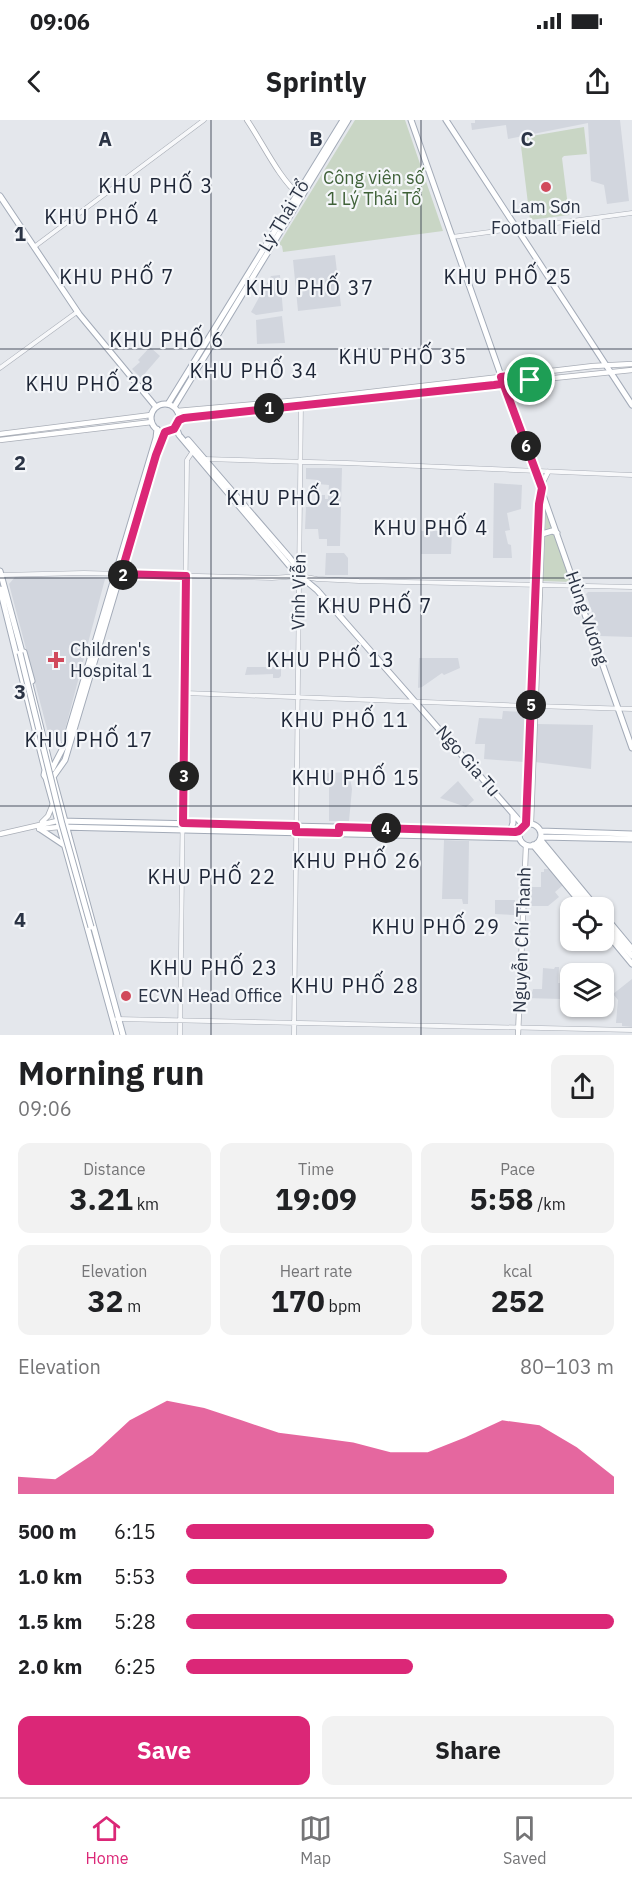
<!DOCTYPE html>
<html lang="en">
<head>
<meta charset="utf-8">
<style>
	:root { --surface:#fff; --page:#f2f2f2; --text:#202124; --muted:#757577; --line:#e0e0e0; --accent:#db2777 }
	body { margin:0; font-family:"IBM Plex Sans",sans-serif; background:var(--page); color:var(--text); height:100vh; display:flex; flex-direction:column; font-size:22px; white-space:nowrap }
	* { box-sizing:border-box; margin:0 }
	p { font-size:20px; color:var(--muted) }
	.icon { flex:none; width:33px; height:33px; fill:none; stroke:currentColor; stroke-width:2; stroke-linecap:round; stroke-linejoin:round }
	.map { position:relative; height:915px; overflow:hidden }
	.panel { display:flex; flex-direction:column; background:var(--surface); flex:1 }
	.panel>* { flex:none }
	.controls { position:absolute; left:560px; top:777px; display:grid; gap:12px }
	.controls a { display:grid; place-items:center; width:54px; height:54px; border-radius:12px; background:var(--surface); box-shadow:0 2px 4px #0004; font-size:30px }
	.pin { position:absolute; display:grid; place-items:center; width:51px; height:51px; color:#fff; margin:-26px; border:3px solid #fff; border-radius:50%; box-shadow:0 2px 6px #0007 }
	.km { position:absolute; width:30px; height:30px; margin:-15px; border-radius:50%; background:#222; color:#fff; font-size:16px; line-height:30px; text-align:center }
	.round { display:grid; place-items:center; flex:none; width:63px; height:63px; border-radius:12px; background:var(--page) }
	.overview { display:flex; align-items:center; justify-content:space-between; height:102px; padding:0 18px }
	h1 { font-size:33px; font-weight:800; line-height:45px }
	.stats { display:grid; grid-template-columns:repeat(3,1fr); gap:9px; height:102px; padding:6px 18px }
	.stats div { display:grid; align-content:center; border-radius:12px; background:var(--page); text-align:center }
	.stats b { font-size:30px; font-weight:800 }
	.stats small { font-size:16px; font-weight:400 }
	.stats p { font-size:16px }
	.chart { height:168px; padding:12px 18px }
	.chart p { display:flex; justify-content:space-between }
	.chart svg { width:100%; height:108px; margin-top:6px; fill:var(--accent); opacity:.7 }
	.button { display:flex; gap:12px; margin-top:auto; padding:12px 18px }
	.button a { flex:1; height:69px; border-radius:12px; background:var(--accent); color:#fff; font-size:24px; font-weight:800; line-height:69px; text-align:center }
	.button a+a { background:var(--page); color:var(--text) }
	ul { padding:0 18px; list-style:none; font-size:20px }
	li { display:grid; grid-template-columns:96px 72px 1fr; align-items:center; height:45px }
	li i { height:15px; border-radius:8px; background:var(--accent) }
	.status { display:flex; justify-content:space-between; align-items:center; height:42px; padding:0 30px; background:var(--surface); direction:ltr }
	.status svg { height:16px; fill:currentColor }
	header { display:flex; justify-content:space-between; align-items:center; height:78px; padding:0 18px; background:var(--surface); font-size:27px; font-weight:800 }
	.menu { display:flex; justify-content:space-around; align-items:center; height:84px; border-top:2px solid var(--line); background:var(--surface); font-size:16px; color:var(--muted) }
	.menu a { display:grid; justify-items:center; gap:3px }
	.menu .on { color:var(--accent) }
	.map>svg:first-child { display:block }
	.built { fill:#d2d6de }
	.green { fill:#c9d6c5 }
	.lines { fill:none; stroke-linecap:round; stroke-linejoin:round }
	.tertiary-casing { stroke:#a9aeb7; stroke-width:5 }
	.secondary-casing { stroke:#a9aeb7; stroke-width:6 }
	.primary-casing { stroke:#a3abb8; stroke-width:7 }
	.tertiary { stroke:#f7f8fa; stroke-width:4 }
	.secondary { stroke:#fff; stroke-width:4.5 }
	.primary { stroke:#fff; stroke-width:5 }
	.primary-bridge-casing { stroke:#a3abb8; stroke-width:7; stroke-linecap:butt }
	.primary-bridge { stroke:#fff; stroke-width:5 }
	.route-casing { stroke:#fff; stroke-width:12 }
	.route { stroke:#db2777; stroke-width:8 }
	.grid { fill:none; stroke:#2b3445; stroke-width:1.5; stroke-opacity:0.55 }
	.poi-dot { fill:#d1495b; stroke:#f4f6f9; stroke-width:2 }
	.labels { text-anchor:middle; stroke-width:4.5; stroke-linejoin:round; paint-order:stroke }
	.park-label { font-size:18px; fill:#3f6138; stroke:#f4f6f9 }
	.poi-label { font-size:18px; fill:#2b3445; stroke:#f4f6f9; text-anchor:start }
	.street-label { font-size:18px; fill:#2b3445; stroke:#f4f6f9 }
	.neighbourhood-label { font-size:20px; letter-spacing:1.5px; fill:#1d2536; stroke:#f4f6f9 }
	.grid-label { font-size:20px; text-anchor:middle; font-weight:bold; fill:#2b3445; stroke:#f4f6f9; stroke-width:4.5; stroke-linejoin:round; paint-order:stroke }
</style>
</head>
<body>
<div class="status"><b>09:06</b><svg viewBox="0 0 49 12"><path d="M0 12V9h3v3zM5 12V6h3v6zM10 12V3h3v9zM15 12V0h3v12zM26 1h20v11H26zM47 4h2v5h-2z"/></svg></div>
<header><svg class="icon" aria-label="back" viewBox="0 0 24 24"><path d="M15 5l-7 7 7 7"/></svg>Sprintly<svg class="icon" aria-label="share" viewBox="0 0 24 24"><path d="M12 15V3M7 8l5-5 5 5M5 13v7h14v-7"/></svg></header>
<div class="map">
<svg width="632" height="915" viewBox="0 0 632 915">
	<rect width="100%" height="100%" fill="#e4e7ec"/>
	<path class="built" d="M475,0h145l9,81 -22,3 -3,-19 -13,-4 -3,-58 -80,16 -2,-14 -34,5 -1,-7h4z
		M335,135l6,51 -43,5 -5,-51z
		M280,155l3,36 -27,4 -5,-3 20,-36z
		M282,196l3,27 -28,1 -1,-24z
		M150,227l10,9 -19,22 -9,-9 8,-7 -2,-2z
		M306,348h36l-2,78h-13v-7h-8l-1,-10h-13l1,-22h12l2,-12h5v4h3l1,-14 -11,-1v-4l-12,-1z
		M494,363l28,2 -1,24 -14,4 3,17 -5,1 3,13 3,1 1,13h-19z
		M421,411h31l-1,23h-30z
		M326,433h18l4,5v17h-23z
		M15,457l90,2 -43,162 -12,-1 -41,-156z
		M588,472h44v45l-32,-1 -14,-42z
		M419,538h39l2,10 -16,7 -2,-2 -20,14 -4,1z
		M247,547h34v9l-2,2h-6v-4l-28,1z
		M503,591l23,1 -2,50 -40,-3 1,-15h-10l4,-26 23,1z
		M537,604l56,1 -2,44 -56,-7z
		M349,652l3,17 -3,32h-20v-38l-2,-1v-9z
		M458,661l16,19 -8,7 -26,-9z
		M444,720l25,1 -1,63h-5l-1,-5h-20z
		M544,749h6l13,16 -8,7 4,5 -11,9h-20l1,-19h12v-15h3z
		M495,780h20l-1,15 -19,-1z
		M555,847h4l-1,16h3l1,16 -37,-1v-5h7l1,-4h9l1,-21 11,1z
		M632,859v48l-10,-1v-3h-6l2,-23 -5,-6z"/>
	<path class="green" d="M355,0h50l38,111 -160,21 -1,-6 -3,-2z
		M584,7l3,27 -23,2 -2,2 7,57 -39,5 -10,-82z
		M546,393l25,69 -28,-1z"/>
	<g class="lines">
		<defs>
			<path id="tertiary" d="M452,117l180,-24
				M34,127l170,-127
				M0,248l77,-56
				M205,339l142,4 285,12
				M1,455l83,-2 188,5 28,-2 17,3 42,2 273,6
				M185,573l345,13
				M535,586l97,3
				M117,899l515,11
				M180,915l7,-575 6,-9
				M294,915l7,-632"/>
			<path id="secondary" d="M247,0c17,25 31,57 53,76
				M177,291l124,-11 292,-34 39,-2
				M179,300l132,-17 321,-33
				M0,314l151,-19
				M0,320l152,-18
				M42,702l6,-6 5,-12
				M531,703l11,-285 1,-34 -2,-6
				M526,704l13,-320 4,-22 5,-10
				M39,709l20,-2
				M0,714l57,-13
				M518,915l8,-190"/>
			<path id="primary" d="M411,0l221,628
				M446,0l186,285
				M0,76l79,118 77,93
				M151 298a14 14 0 1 1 28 0a14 14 0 1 1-28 0Z
				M168,284l175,-284
				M174,287l174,-287
				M176,307l3,8 114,135 24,20 206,235
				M188,320l101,117 8,10v5
				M542,414l10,-3 5,2
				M0,451l23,85
				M0,469l45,181 -1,5 2,3 71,257
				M24,532l8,29
				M29,560l22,89
				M52,649l12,-23 92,-308 1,-9
				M53,657l70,258
				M48,659l5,-2 12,-17 95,-318 5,-10
				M59,701l460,10
				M519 715a11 11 0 1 1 22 0a11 11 0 1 1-22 0Z
				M60,707l459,11
				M40,709l24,16
				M540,711l92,3
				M510,712l3,-9v-9
				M541,717l91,2
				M540,719l57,69
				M537,723l54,65
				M533,725l52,63
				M603,794l29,35
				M603,802l29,34
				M603,809l29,35"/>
		</defs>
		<use href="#tertiary" class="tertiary-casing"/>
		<use href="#secondary" class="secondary-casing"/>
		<use href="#primary" class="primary-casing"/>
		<use href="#tertiary" class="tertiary"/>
		<use href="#secondary" class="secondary"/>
		<use href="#primary" class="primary"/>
		<defs>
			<path id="primary-bridge" d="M20,533l42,171 29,103"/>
		</defs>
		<use href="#primary-bridge" class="primary-bridge-casing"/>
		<use href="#primary-bridge" class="primary-bridge"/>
	</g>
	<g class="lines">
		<defs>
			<path id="route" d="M530,260l-36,5 -310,33 -5,2 -5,9 -9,3 -9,23 -35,119 65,2 -3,247 113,3v6l43,1v-6l176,5 4,-1 7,-7 13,-320 3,-16 -41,-111 28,-4 1,7"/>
		</defs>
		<use href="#route" class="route-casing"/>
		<use href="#route" class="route"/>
	</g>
	<path class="grid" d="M211,0v915M421,0v915M0,229h632M0,458h632M0,686h632"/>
	<g class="poi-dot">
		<circle cx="546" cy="67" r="6"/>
		<path d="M53 531h6v6h6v6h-6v6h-6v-6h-6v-6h6z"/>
		<circle cx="126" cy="876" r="6"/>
	</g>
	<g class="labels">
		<g class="park-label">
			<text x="374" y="64">Công viên số<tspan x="374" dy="21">1 Lý Thái Tổ</tspan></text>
		</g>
		<g class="poi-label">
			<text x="546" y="93" text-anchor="middle">Lam Sơn<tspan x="546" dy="21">Football Field</tspan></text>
			<text x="70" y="536">Children's<tspan x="70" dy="21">Hospital 1</tspan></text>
			<text x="138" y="882">ECVN Head Office</text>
		</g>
		<g class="street-label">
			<text transform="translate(284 96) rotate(-59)" y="6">Lý Thái Tổ</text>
			<text transform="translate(299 472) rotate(-89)" y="6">Vĩnh Viễn</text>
			<text transform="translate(587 498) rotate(71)" y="6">Hùng Vương</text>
			<text transform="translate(468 641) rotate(49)" y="6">Ngo Gia Tu</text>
			<text transform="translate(522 820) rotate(-88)" y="6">Nguyễn Chí Thanh</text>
		</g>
		<g class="neighbourhood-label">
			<text x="156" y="73">KHU PHỐ 3</text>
			<text x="102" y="104">KHU PHỐ 4</text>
			<text x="117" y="164">KHU PHỐ 7</text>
			<text x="508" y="164">KHU PHỐ 25</text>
			<text x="310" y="175">KHU PHỐ 37</text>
			<text x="167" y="227">KHU PHỐ 6</text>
			<text x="403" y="244">KHU PHỐ 35</text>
			<text x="254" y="258">KHU PHỐ 34</text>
			<text x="90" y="271">KHU PHỐ 28</text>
			<text x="284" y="385">KHU PHỐ 2</text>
			<text x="431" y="415">KHU PHỐ 4</text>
			<text x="375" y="493">KHU PHỐ 7</text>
			<text x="331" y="547">KHU PHỐ 13</text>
			<text x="345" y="607">KHU PHỐ 11</text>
			<text x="89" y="627">KHU PHỐ 17</text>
			<text x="356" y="665">KHU PHỐ 15</text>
			<text x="357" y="748">KHU PHỐ 26</text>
			<text x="212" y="764">KHU PHỐ 22</text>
			<text x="436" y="814">KHU PHỐ 29</text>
			<text x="214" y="855">KHU PHỐ 23</text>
			<text x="355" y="873">KHU PHỐ 28</text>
		</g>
	</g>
	<g class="grid-label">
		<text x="105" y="26">A</text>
		<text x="316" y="26">B</text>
		<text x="527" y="26">C</text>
		<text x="20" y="121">1</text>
		<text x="20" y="350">2</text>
		<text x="20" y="579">3</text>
		<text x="20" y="807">4</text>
	</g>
</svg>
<div class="controls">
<a><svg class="icon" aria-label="locate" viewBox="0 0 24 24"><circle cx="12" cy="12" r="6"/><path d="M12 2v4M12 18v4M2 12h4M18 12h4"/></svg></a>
<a><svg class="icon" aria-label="layers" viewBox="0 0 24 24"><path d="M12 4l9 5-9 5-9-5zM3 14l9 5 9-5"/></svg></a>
</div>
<div class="pin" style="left:530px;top:260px;background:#1e9e55"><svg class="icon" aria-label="arrive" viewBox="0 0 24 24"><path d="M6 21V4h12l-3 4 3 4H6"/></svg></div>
<b class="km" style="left:269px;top:288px">1</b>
<b class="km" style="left:123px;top:455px">2</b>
<b class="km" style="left:184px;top:656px">3</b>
<b class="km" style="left:386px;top:708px">4</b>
<b class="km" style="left:531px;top:585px">5</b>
<b class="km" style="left:526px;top:326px">6</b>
</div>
<section class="panel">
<div class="overview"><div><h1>Morning run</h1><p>09:06</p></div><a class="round"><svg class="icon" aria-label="share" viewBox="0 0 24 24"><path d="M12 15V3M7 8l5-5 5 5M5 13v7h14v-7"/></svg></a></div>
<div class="stats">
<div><p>Distance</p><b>3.21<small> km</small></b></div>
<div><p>Time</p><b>19:09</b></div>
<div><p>Pace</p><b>5:58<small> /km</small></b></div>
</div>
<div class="stats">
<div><p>Elevation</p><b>32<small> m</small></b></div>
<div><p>Heart rate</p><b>170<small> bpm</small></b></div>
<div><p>kcal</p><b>252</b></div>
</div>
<div class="chart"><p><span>Elevation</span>80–103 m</p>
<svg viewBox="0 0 160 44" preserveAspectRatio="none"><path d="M0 44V37L10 38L20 28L30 14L40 6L50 9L60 14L70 19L80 21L90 23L100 27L110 27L120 21L130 14L140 16L150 25L160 37V44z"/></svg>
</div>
<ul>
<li><b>500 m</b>6:15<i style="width:58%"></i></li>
<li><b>1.0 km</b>5:53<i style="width:75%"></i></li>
<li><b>1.5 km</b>5:28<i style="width:100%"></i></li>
<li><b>2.0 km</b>6:25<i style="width:53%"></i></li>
</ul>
<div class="button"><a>Save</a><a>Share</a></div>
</section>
<nav class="menu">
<a class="on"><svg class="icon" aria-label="home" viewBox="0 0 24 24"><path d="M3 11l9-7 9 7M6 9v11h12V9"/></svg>Home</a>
<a><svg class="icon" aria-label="map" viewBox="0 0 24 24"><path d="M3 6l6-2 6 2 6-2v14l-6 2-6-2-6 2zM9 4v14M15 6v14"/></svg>Map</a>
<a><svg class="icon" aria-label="saved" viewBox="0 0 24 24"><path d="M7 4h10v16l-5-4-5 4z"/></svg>Saved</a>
</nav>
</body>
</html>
